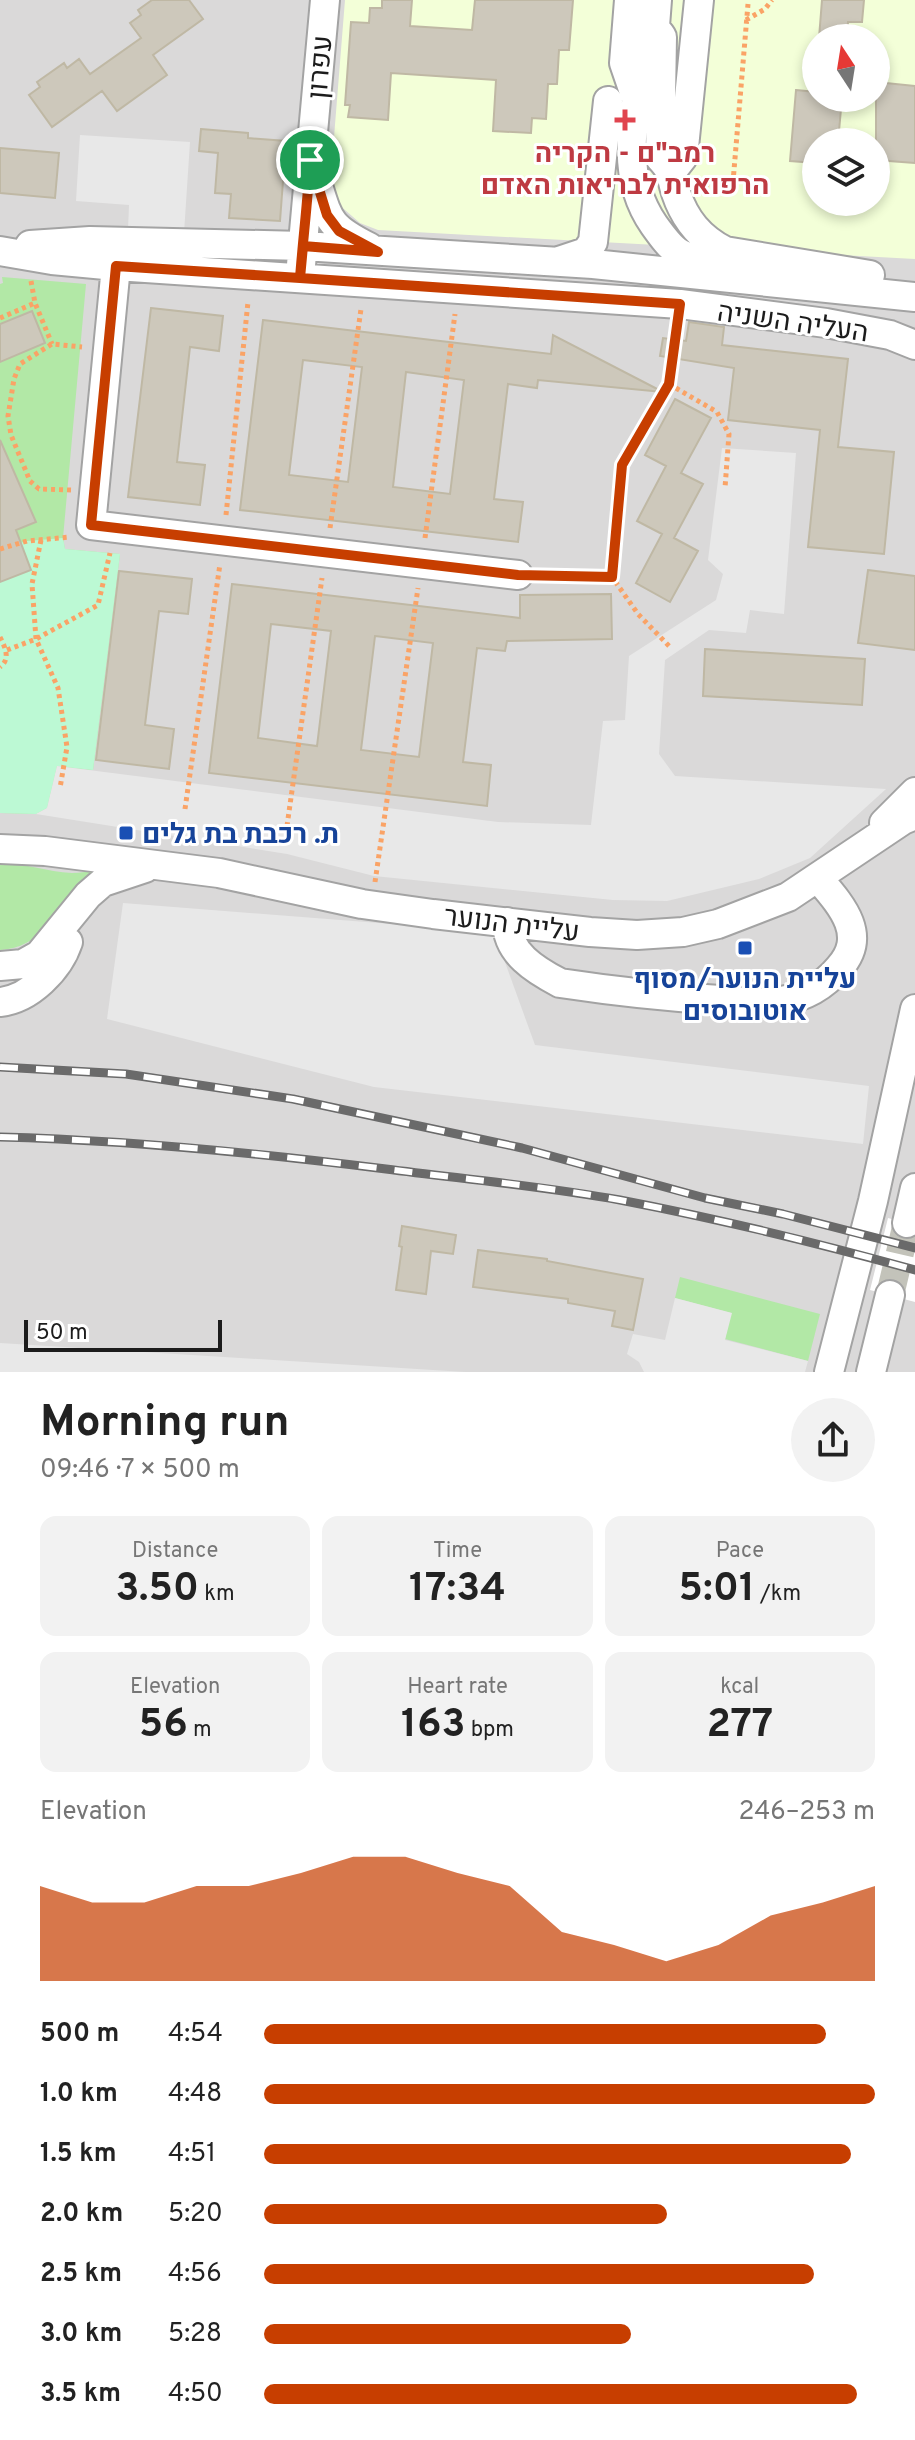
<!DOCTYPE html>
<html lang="en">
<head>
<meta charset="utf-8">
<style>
	:root { --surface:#fff; --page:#f2f2f2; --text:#222; --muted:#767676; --accent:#c73e00 }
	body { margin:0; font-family:Overpass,Heebo,sans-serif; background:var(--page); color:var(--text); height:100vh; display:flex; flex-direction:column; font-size:30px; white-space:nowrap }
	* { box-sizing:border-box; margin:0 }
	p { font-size:26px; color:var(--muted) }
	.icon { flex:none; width:44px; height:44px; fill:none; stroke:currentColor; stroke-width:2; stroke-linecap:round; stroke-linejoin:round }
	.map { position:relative; height:1372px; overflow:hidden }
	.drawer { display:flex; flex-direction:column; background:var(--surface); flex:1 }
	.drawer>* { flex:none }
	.needle { width:52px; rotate:348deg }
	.fabs { position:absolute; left:802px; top:24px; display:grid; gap:16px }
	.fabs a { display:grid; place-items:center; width:88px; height:88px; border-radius:50%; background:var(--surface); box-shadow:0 4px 12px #0003; font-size:40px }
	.scale { position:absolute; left:24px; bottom:20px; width:198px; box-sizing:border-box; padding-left:8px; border:4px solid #1c1c1c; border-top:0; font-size:22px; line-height:28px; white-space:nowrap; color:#1c1c1c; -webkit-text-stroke:6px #fff; paint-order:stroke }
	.pin { position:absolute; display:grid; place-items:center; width:68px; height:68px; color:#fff; margin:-34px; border:4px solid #fff; border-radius:50%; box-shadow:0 2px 8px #0007 }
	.round { display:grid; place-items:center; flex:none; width:84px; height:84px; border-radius:42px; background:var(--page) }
	.summary { display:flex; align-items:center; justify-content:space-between; height:136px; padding:0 40px }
	h1 { font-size:44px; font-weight:700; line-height:60px }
	.stats { display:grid; grid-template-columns:repeat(3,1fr); gap:12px; height:136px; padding:8px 40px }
	.stats div { display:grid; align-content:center; border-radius:16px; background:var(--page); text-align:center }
	.stats b { font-size:40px; font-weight:700 }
	.stats small { font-size:22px; font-weight:400 }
	.stats p { font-size:22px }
	.chart { height:224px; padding:16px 40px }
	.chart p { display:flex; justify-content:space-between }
	.chart svg { width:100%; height:144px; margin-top:8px; fill:var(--accent); opacity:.7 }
	ul { padding:0 40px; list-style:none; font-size:26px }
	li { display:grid; grid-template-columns:128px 96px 1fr; align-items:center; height:60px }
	li i { height:20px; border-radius:10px; background:var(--accent) }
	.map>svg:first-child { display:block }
	.residential { fill:#dad9d9; fill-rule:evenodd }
	.education { fill:#f3ffd8; fill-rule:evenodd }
	.grass { fill:#b2e8a6 }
	.park { fill:#bcf9d4 }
	.parking { fill:#e8e8e8 }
	.pier { fill:#fff }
	.building { fill:#cdc8bb; stroke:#bfb8a4; stroke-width:2; fill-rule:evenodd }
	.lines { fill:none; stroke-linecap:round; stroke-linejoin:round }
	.minor-tunnel { stroke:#c3c3ba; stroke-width:28; stroke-dasharray:28 14; stroke-linecap:butt }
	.minor-casing { stroke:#a3a3a3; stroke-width:32 }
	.path { stroke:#faa366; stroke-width:5; stroke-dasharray:4 4; stroke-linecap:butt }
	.minor { stroke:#fff; stroke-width:28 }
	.rail-casing { stroke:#6a6a6a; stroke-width:9 }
	.rail { stroke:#fff; stroke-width:6; stroke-dasharray:18; stroke-linecap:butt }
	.route-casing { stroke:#fff; stroke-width:16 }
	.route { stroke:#c73e00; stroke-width:10 }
	.health-dot { fill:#e0444e; stroke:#fff; stroke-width:3 }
	.transit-dot { fill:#1a4fb4; stroke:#fff; stroke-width:3 }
	.labels { text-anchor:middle; stroke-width:6; stroke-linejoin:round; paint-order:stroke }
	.street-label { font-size:28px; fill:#1c1c1c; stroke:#fff }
	.health-label { font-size:28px; font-weight:bold; fill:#be3a42; stroke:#fff }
	.transit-label { font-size:28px; font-weight:bold; fill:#164399; stroke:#fff; text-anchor:start }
</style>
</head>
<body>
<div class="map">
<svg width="915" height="1372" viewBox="0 0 915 1372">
	<rect width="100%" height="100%" fill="#edede1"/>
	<path class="residential" d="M0,0h915v1372h-915zM816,38h60v60h-60zM816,142h60v60h-60z"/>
	<path class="education" d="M345,0h570v259l-537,-29 -18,-7 -23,-20 -7,-16zM816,38h60v60h-60zM816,142h60v60h-60z"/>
	<path class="grass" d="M2,277l84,7 -23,254 2,11 55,5 -27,216 -36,-4 -10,42 -11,6 -36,-1v-276l35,-16 -35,-81v-78l45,-20 -14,-31 -31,13v-40l3,-1z
		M0,862c24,1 47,10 72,11 8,0 17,-2 26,-3 -7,5 -15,9 -21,16 -22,28 -36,62 -77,64z
		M680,1277l140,37 -12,47 -83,-22 6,-26 -56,-15z"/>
	<path class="park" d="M63,538l2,11 55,5 -27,216 -36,-4 -10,42 -11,6 -36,-1v-264l27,-8z"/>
	<path class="parking" d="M80,135l110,7 -6,91 -56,-3 1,-25 -53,-4z
		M722,448l74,5 -12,161 -34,-4 -4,23 -37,-3 -44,30 -6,94 16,22 211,13 -76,69 -51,21 -92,22 -54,-1 -239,-24 -87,-22 -251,-40 11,-6 10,-42 441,56 93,3 12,-104 22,-1 4,-64 87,-56 7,-26 -15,-14z
		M123,903l371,29 41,113 334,41 -6,58 -489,-57 -267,-68z
		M675,1298l57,15 -7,27 83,21 -3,11h-161l-5,-10 -12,-8 6,-20 32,6z
		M0,1343l465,29h-465z"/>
	<path class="pier" d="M888,1218l27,7v77l-45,-12z"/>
	<path class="building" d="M152,0h37l14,19 -50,36 14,20 -50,36 -15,-20 -50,36 -23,-32 11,-8 -3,-5 27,-19 3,5 12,-9 11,15 51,-36 -11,-15 11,-8 -3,-5z
		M382,0h30l-2,26 62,4 3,-30h98l-4,50h-10l-2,34h-9l-2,35 -14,-1 -1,15 -38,-2 3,-51 -105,-7 -3,47 -40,-3 2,-12h-5l6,-83 18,1 1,-15h12z
		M822,0h42l-2,22h-14l-1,16h-28z
		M876,82l39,4v77l-39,-3z
		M796,90l20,2v6h26l-4,44h-22v21l-26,-2z
		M201,129l47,4v5l38,3 -6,80 -51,-3 2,-24 -16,-1 3,-40 -19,-2z
		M0,148l59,5 -4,45 -55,-5z
		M151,308l72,8 -4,35 -29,-4 -13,115 28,3 -5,40 -72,-8z
		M32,311l13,32 -45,19v-38z
		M263,320l288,34 2,-19 110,57 -125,-12 -1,8 -29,-4 -14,115 29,3 -5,40 -278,-32zM303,360l59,7 -14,115 -59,-7zM406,372l58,8 -14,114 -57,-7z
		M689,322l35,5 -2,18 126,14 -10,88 56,5 -10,102 -76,-7 12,-117 -92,-10 6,-52 -74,-12 3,-18 23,3z
		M675,399l36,19 -30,55 22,11 -29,54 24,13 -28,51 -34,-19 26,-49 -25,-13 29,-55 -21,-11z
		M0,440l36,82 -20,8 15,40 -31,12z
		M868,570l47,6v74l-57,-7z
		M119,571l73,8 -4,35 -29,-3 -14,114 29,4 -5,40 -73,-9z
		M232,584l288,34v-23l91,-1 1,45 -105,2 -2,10 -28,-3 -14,114 28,3 -4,41 -278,-33zM271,624l60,7 -14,115 -59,-8zM375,636l58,7 -14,114 -58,-7z
		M705,649l160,10 -3,46 -159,-9z
		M402,1226l54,9 -3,19 -22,-3 -5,43 -30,-4 6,-43 -3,-1z
		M478,1250l69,9v2l96,18 -10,51 -21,-4 3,-15 -47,-8v-4l-95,-12z"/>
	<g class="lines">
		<path class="minor-tunnel" d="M890,1295l17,-72"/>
		<defs>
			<path id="minor" d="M629,0l-5,63 12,35
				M657,0l-2,26 -7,12c-10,63 -34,130 6,187 20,28 26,34 61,37
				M660,34l2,3 -2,121c14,15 10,17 16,35 9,27 24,45 49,58l145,24
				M672,171l11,-14 16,-157
				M315,176c14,44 12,50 54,71
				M30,245l60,-4 213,5 290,18 322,33
				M0,251l52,9 64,6 564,38 146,19 64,12 25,10
				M559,261l27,-9 7,-10 15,-141
				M301,265l24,-265
				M116,266l-25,259 427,50
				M884,823l31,-31
				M0,849l45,2 174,22 143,31 71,10 157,18 47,3 46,-3 35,-8 70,-27 115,-77 12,-5
				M507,922c0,31 28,48 53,61 53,8 107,14 160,17 20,1 42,5 61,1 23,-4 43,-15 58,-33 30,-33 2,-63 -21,-90
				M0,966l23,-2 16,-9 49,-60 15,-13 42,-14
				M0,1002c30,-3 59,-33 68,-60
				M907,1223l8,-35
				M829,1372l44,-171 42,-192
				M871,1372l19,-77"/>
		</defs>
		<use href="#minor" class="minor-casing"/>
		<path class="path" d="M746,20l19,-11 7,-9
			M706,195l1,-15 26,2 15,-178
			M31,281l4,22 17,41
			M0,318l35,-15
			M669,384l48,28 12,22 -4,54
			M71,490l-32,-1 -9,-8 -19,-46 -3,-19 6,-37 6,-15 32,-20 30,3
			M226,515l22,-213
			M330,528l31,-219
			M425,538l30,-224
			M41,540l-9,44 4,55 22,49 9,59 -7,41
			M0,549l27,-8 43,-4
			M542,576l70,1
			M0,637c5,10 11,22 0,30
			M669,646l-31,-32 -26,-37 10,-112 47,-81 8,-55
			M7,650l29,-11 62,-34 12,-52
			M185,809l35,-245
			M287,826l35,-248
			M375,882l43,-294"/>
		<use href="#minor" class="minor"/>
		<defs>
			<path id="rail" d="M0,1067l126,7 167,25 229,49 183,50 78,16 132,34
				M0,1137c129,3 258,16 386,32 78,10 157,17 234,31 99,19 198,43 295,70"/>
		</defs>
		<use href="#rail" class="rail-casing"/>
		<use href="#rail" class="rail"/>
	</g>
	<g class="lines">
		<defs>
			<path id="route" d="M310,160c-2,40 -7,78 -10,118l-184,-12 -25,259 427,50 94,2 10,-112 47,-81 11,-80 -380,-26 3,-32 75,6 -39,-21 -12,-16 -17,-55"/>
		</defs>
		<use href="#route" class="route-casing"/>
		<use href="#route" class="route"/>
	</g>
	<path class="health-dot" d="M621 108h8v8h8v8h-8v8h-8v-8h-8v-8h8z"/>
	<g class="transit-dot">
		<rect x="118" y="825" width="16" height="16" rx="4"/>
		<rect x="737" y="940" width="16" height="16" rx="4"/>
	</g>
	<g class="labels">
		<g class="street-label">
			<text transform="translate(319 67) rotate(-85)" y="10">עפרון</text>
			<text transform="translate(793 321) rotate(8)" y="10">העליה השניה</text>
			<text transform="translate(512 923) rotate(7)" y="10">עליית הנוער</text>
		</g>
		<g class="health-label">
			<text x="625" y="162">רמב"ם - הקריה<tspan x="625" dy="32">הרפואית לבריאות האדם</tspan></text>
		</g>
		<g class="transit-label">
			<text x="142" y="843">ת. רכבת בת גלים</text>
			<text x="745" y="988" text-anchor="middle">עליית הנוער/מסוף<tspan x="745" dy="32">אוטובוסים</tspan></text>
		</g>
	</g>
</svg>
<div class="fabs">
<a><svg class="needle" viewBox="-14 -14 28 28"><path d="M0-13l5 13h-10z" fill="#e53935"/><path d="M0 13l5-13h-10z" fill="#767676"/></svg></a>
<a><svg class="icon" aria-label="layers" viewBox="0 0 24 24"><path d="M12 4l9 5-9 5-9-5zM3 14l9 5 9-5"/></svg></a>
</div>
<div class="scale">50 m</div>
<div class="pin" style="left:310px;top:160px;background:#1e9e55"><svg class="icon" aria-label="arrive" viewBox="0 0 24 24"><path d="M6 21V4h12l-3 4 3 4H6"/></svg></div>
</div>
<section class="drawer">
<div class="summary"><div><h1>Morning run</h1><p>09:46 · 7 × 500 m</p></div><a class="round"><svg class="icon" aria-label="share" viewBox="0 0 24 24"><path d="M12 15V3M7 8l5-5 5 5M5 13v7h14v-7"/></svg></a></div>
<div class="stats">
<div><p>Distance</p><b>3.50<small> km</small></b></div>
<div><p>Time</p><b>17:34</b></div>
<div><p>Pace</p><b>5:01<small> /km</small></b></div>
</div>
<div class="stats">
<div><p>Elevation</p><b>56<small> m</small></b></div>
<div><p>Heart rate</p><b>163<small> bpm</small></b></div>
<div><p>kcal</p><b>277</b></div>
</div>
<div class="chart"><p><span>Elevation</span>246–253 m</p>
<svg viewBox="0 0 160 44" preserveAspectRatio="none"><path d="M0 44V15L10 20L20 20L30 15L40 15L50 11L60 6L70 6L80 11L90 15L100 29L110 33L120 38L130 33L140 24L150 20L160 15V44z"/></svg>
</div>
<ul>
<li><b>500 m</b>4:54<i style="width:92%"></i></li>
<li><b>1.0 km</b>4:48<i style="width:100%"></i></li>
<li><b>1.5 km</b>4:51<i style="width:96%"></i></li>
<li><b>2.0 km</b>5:20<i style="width:66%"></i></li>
<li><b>2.5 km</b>4:56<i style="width:90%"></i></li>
<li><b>3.0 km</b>5:28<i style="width:60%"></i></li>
<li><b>3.5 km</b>4:50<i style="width:97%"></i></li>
</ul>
</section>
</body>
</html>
